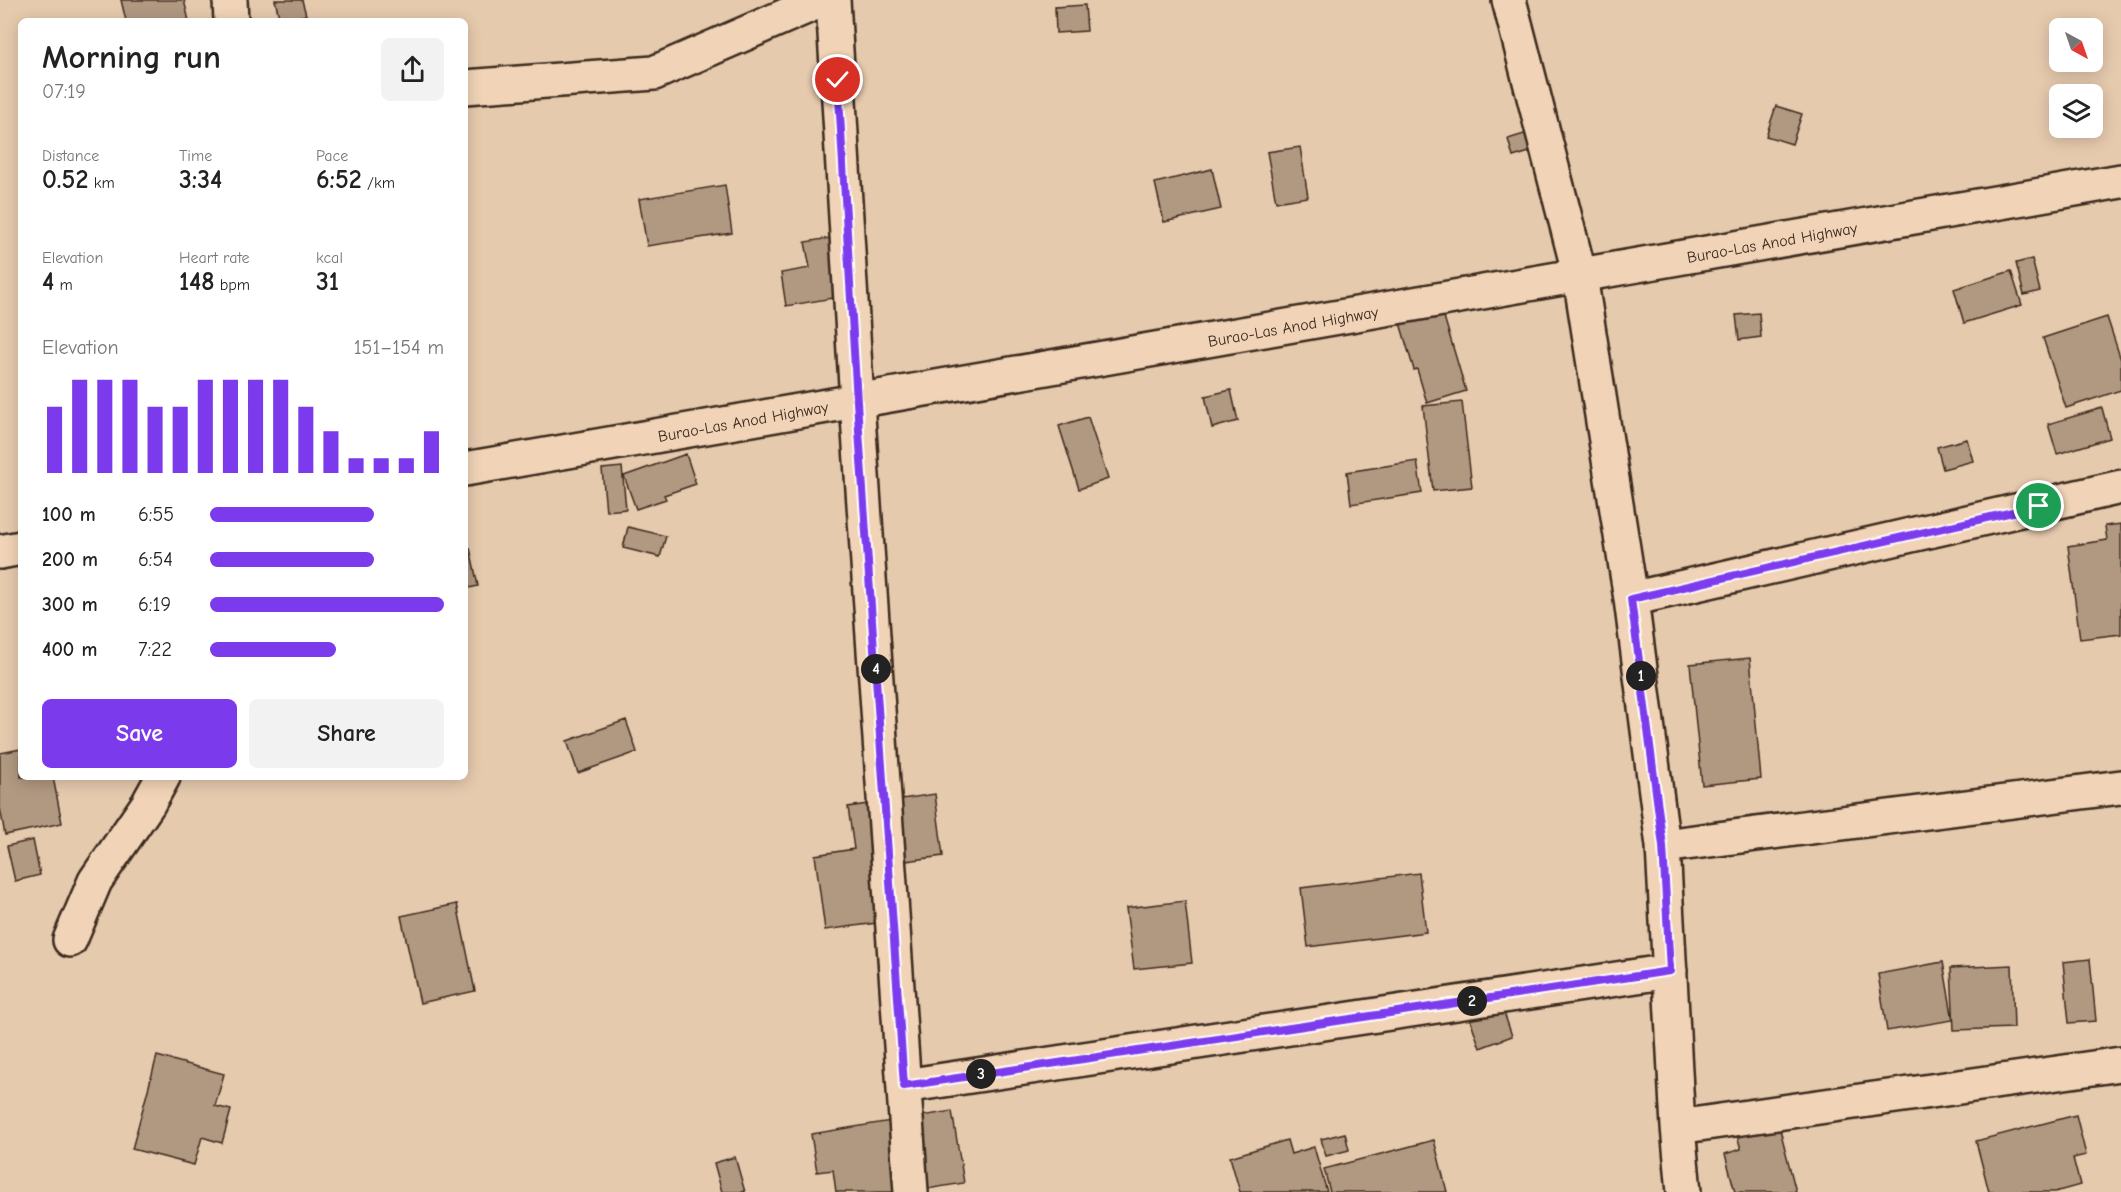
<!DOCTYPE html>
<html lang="en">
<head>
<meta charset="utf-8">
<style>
	:root { --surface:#fff; --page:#f2f2f2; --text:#222; --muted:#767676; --accent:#7c3aed }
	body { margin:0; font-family:"Comic Neue",sans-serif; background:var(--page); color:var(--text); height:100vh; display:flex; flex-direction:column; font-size:22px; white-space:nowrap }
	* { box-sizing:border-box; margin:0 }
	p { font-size:20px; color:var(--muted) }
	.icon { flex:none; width:33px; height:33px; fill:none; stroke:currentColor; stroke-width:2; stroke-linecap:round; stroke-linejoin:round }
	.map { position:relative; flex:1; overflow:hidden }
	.panel { position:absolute; left:18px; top:18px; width:450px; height:762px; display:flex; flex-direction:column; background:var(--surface); border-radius:9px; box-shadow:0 3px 15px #0003 }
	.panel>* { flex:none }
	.needle { width:39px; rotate:140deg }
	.controls { position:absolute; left:2049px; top:18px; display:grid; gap:12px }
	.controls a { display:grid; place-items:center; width:54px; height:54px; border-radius:9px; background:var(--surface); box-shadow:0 3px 15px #0003; font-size:30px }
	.pin { position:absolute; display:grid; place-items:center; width:51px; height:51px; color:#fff; margin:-26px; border:3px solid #fff; border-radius:50%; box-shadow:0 2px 6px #0007 }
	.km { position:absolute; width:30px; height:30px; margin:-15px; border-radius:50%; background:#222; color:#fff; font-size:16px; line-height:30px; text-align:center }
	.round { display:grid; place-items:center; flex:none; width:63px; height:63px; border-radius:9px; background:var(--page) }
	.overview { display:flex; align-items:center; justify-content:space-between; height:102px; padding:0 24px }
	h1 { font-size:33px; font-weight:800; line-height:45px }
	.stats { display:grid; grid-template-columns:repeat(3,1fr); gap:9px; height:102px; padding:6px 24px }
	.stats div { display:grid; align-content:center }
	.stats b { font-size:26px; font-weight:800 }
	.stats small { font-size:16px; font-weight:400 }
	.stats p { font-size:16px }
	.chart { height:168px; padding:12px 24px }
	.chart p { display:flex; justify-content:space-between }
	.chart svg { width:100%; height:108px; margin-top:6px; stroke:var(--accent); stroke-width:6 }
	.action { display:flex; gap:12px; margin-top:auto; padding:12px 24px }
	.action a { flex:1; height:69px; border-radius:9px; background:var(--accent); color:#fff; font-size:24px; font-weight:800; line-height:69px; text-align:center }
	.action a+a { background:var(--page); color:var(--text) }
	ul { padding:0 24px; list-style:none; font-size:20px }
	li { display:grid; grid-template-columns:96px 72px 1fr; align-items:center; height:45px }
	li i { height:15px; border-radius:8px; background:var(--accent) }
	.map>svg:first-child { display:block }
	.building { fill:#b19881; stroke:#3b2a1e; stroke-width:1.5 }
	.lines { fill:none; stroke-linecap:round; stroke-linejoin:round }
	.minor-casing { stroke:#3b2a1e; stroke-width:38 }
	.highway-casing { stroke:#3b2a1e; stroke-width:38 }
	.minor { stroke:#f1d4b7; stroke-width:33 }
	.highway { stroke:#f1d4b7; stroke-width:33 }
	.route-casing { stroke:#fff; stroke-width:12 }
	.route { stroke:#7c3aed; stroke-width:8 }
	.labels { text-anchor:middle; stroke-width:5; stroke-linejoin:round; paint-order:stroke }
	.street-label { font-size:16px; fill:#3b2a1e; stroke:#f1d4b7 }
</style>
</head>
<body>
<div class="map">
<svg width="2121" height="1192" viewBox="0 0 2121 1192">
	<rect width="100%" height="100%" fill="#e6caae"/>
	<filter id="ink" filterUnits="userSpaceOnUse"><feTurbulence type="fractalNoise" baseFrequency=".0167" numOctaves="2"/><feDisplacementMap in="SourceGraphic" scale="12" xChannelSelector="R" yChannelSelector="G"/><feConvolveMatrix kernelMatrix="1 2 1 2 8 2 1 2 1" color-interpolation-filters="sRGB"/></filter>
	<g filter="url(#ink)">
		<path class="building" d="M121,0h63l5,21h-63z
			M275,0h27l4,15 -26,6z
			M1085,5l2,26 -31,2 -1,-26z
			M1776,106l26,8 -10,30 -26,-8z
			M1534,131l5,18 -26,8 -5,-18z
			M1300,147l8,50 -32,5 -9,-50z
			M1212,169l9,40 -57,13 -9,-39z
			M725,185l7,48 -85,13 -8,-47z
			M860,233l7,42 -31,5 3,17 -53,9 -5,-33 29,-5 -5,-26z
			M2032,259l8,32 -16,4 -8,-32z
			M2011,271l11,34 -58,18 -10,-34z
			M1442,310l24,81 -39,12 -10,-34 -3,1 -14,-47z
			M1759,313l2,24 -22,3 -3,-25z
			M2107,317l14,43v30l-55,18 -23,-70z
			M1231,390l7,31 -26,7 -7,-32z
			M1462,402l10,85 -39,4 -10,-85z
			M2102,408l8,30 -53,16 -9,-30z
			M1088,417l20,62 -29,10 -20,-63z
			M1967,439l6,22 -30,8 -6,-22z
			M686,454l10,30 -32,11 2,4 -30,10 -12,-33z
			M1417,461l5,32 -71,11 -4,-32z
			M622,467l4,42 -20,2 -4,-42z
			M2121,524v110l-41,5 -12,-93 39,-6 -2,-14z
			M628,527l38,9 -6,21 -37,-9z
			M470,548l8,38 -13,3v-40z
			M1750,658l11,121 -59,6 -12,-121z
			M626,720l11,32 -59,21 -11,-32z
			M21,749v28h32l9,46 -57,12 -5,-27v-55z
			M935,794l8,62 -67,9 8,57 -59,8 -10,-75 39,-6 -6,-42z
			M33,840l7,35 -25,6 -8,-35z
			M1419,873l7,59 -118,15 -7,-59z
			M1185,901l7,62 -58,6 -8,-61z
			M457,904l18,87 -55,12 -19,-87z
			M2090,959l6,62 -27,2 -6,-61z
			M1943,962l10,58 -66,11 -9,-57z
			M2012,965l2,63 -60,2 -3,-62z
			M1497,992l15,44 -32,12 -15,-44z
			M157,1056l67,18 -9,32 16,4 -9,33 -20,-6 -8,28 -62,-16z
			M1775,1110l21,82h-61l-10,-38 16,-5 -8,-27z
			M952,1111l12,72 -56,9h-72l-3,-22 -16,2 -6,-38z
			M2076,1115l10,40 -13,3 7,27 -25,7h-66l-13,-51z
			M1345,1133l4,17 -23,6 -5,-17z
			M1287,1140l4,14 23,-7 13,45h-87l-10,-35z
			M1434,1140l13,52h-117l-6,-23z
			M735,1157l10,35h-23l-8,-29z"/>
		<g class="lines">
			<defs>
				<path id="minor" d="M230,0l1,21
					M833,0l24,402 54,790
					M1509,0l71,276 51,323 32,247 15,281 6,65
					M465,87l189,-14 168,-73
					M1631,599l490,-112
					M1663,846l458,-59
					M70,940l25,-59 53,-77 15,-27
					M904,1086l766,-115
					M1678,1127l443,-63"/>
				<path id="highway" d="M465,469l1656,-288
					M0,552l21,-4"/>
			</defs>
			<use href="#minor" class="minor-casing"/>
			<use href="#highway" class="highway-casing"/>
			<use href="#minor" class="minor"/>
			<use href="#highway" class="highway"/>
		</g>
	</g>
	<g class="lines" filter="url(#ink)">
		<defs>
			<path id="route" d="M838,80l19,322 47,684 766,-115 -7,-125 -32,-247 408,-93"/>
		</defs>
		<use href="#route" class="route-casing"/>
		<use href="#route" class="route"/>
	</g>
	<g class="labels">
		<g class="street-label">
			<text transform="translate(1772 242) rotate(-10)" y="6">Burao-Las Anod Highway</text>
			<text transform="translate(1293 326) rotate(-10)" y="6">Burao-Las Anod Highway</text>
			<text transform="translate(743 421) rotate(-10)" y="6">Burao-Las Anod Highway</text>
		</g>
	</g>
</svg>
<div class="controls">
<a><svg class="needle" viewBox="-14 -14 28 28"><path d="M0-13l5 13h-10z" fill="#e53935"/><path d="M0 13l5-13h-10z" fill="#767676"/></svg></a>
<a><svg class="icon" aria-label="layers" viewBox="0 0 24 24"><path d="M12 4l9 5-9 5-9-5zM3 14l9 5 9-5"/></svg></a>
</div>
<div class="pin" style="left:2039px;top:506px;background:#1e9e55"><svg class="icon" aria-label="arrive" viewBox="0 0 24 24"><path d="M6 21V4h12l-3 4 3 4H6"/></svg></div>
<div class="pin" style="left:838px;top:80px;background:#d93025"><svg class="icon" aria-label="check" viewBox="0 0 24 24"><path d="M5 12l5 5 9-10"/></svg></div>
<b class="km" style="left:1641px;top:676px">1</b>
<b class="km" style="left:1472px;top:1001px">2</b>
<b class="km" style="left:981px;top:1074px">3</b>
<b class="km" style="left:876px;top:669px">4</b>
<section class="panel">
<div class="overview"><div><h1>Morning run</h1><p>07:19</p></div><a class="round"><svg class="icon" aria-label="share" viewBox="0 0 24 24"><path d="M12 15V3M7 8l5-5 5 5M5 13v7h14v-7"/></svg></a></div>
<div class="stats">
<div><p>Distance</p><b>0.52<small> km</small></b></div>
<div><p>Time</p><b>3:34</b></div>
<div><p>Pace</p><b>6:52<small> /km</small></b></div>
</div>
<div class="stats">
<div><p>Elevation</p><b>4<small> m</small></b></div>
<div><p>Heart rate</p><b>148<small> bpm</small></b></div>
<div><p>kcal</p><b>31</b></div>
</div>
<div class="chart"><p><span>Elevation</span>151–154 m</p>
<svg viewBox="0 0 160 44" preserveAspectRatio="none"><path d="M5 44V17M15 44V6M25 44V6M35 44V6M45 44V17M55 44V17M65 44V6M75 44V6M85 44V6M95 44V6M105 44V17M115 44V27M125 44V38M135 44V38M145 44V38M155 44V27"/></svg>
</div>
<ul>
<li><b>100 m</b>6:55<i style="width:70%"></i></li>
<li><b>200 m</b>6:54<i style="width:70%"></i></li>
<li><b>300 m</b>6:19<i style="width:100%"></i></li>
<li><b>400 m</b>7:22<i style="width:54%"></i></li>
</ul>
<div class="action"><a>Save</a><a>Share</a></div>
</section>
</div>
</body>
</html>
